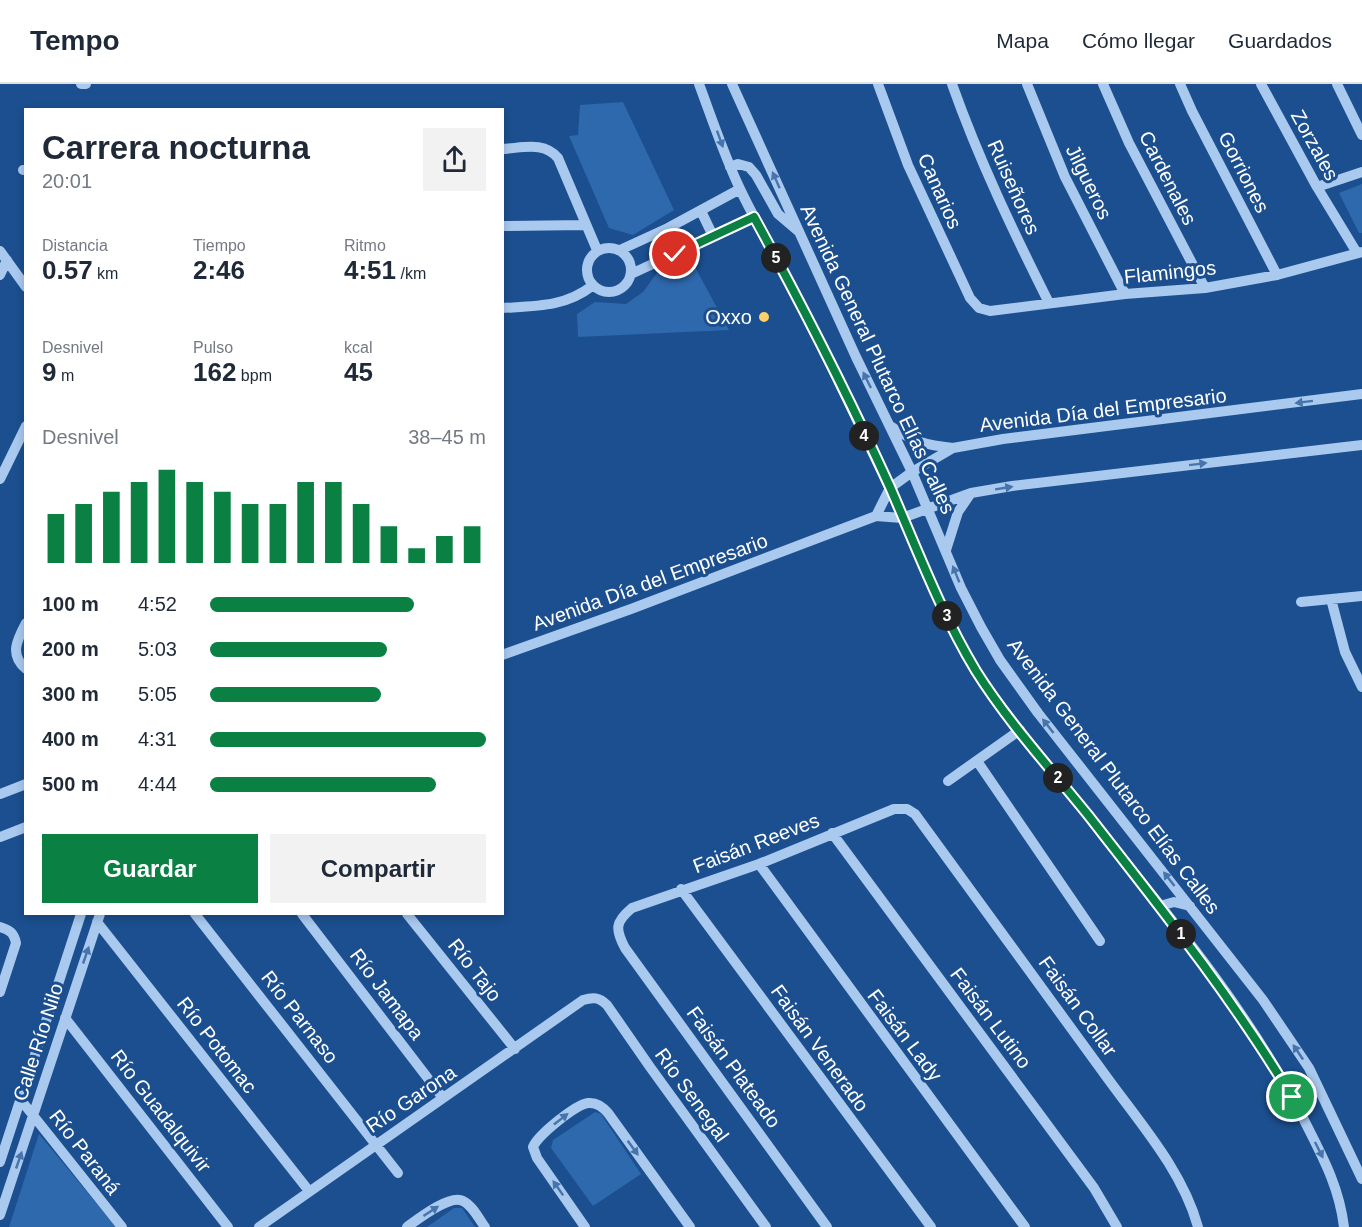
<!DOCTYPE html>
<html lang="es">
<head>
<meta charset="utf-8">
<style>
	:root { --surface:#fff; --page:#f2f2f3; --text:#1f2937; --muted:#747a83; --line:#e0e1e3; --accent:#0b8043 }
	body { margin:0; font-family:Helvetica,sans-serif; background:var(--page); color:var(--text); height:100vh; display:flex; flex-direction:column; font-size:22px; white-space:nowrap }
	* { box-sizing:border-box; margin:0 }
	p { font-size:20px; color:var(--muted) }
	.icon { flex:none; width:33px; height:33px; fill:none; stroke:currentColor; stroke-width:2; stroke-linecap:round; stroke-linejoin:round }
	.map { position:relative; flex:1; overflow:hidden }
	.drawer { position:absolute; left:24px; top:24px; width:480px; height:807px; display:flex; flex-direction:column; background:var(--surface); border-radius:0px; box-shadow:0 3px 9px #0003 }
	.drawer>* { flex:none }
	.pin { position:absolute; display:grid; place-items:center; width:51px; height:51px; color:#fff; margin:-26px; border:3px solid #fff; border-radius:50%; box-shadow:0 2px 6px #0007 }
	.km { position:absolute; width:30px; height:30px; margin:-15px; border-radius:50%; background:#222; color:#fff; font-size:16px; line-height:30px; text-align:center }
	.round { display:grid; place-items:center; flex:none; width:63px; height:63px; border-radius:0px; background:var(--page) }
	.summary { display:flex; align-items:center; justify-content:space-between; height:102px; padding:0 18px }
	h1 { font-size:33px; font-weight:600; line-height:45px }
	.stats { display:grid; grid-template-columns:repeat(3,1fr); gap:9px; height:102px; padding:6px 18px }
	.stats div { display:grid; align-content:center }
	.stats b { font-size:26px; font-weight:600 }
	.stats small { font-size:16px; font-weight:400 }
	.stats p { font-size:16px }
	.chart { height:168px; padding:12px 18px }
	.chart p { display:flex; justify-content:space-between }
	.chart svg { width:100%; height:108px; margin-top:6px; stroke:var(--accent); stroke-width:6 }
	.button { display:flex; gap:12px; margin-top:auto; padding:12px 18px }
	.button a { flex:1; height:69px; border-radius:0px; background:var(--accent); color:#fff; font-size:24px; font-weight:600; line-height:69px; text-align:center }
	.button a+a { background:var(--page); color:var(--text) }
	ul { padding:0 18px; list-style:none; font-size:20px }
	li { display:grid; grid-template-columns:96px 72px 1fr; align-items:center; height:45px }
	li i { height:15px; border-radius:8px; background:var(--accent) }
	header { display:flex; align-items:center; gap:36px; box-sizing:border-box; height:84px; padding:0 30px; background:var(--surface); border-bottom:2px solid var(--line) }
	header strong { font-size:28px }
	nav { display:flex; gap:33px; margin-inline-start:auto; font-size:21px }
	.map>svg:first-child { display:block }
	.green { fill:#2e69ad }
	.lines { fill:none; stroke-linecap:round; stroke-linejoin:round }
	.minor { stroke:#a9c9ee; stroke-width:10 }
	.oneway { fill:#4674ac }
	.route-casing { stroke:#fff; stroke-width:12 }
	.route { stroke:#0b8043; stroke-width:8 }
	.poi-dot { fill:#ffd166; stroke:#1b4f8f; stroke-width:2 }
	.labels { text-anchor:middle; stroke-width:6; stroke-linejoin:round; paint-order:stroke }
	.street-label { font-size:20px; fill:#fff; stroke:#1b4f8f }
	.poi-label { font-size:20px; fill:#fff; stroke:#1b4f8f; text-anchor:end }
</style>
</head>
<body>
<header>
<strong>Tempo</strong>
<nav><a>Mapa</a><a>Cómo llegar</a><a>Guardados</a></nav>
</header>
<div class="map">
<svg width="1362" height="1143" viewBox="0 0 1362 1143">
	<rect width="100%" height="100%" fill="#1b4f8f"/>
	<path class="green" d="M623,18l51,108 -41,25 -24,-7 -40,-92 9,-1 2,-30z
		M1362,100v49h-3l-20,-40z
		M689,172l40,74 -151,7 -1,-23 18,-12 31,2 17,-12 14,-19z
		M595,1028l6,2 40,60 -48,32 -42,-58 2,-8z
		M39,1050l77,93h-107z
		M454,1124h8l13,19h-48z"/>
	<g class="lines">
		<path class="minor" d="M81,0h5
			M699,0c13,35 25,71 41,105 17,36 38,70 56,106 29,57 56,115 84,173 33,67 56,140 97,204 25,39 56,74 85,111 83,105 179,213 240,333 19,38 37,69 42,111
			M732,0l124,273 56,115 49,116 20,39 19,33 38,53 225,287 46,68 53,111
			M878,0l30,81 62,133 9,10 11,3 135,-17 80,-6 72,-13 85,-23
			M952,0c27,76 61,147 97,219
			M1027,0l38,93 60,117
			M1103,0l26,59 76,145
			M1180,0l12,27 85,164
			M1261,0l56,103 40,66
			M1337,0l25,51
			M502,65c21,-1 42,-8 56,9l39,92
			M730,83l8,-3 11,3 7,8 22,39 20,17
			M23,86h3
			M1317,103l45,-15
			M701,127l12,25
			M502,142l83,-1
			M587 186a22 22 0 1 1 44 0a22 22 0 1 1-44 0Z
			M620,166l48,-22 72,-39
			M0,167l26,36
			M631,190l123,-57
			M0,191l7,-15
			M502,224c34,-2 63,-1 90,-22
			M892,343c21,15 35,18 61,21
			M0,395l26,-53
			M876,432l14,-28 22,-16 41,-24 50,-9 359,-45
			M946,466l12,-38 13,-19
			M1331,515l14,53 17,35
			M1301,518l61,-6
			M26,539c-9,17 -17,32 0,46
			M502,571l129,-46 245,-93 26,2 69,-25 41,-7 350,-41
			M977,677l123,180
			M948,697l72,-51
			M0,710l26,-10
			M832,749l262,355 23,39
			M0,753l26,-10
			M759,780l266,363
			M681,805l250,338
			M1160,822l14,-4 16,4
			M195,830l203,259
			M302,830l141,184
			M407,830l108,135
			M97,838l212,269
			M0,843c10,3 14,6 16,16l-16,49
			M65,934l163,209
			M20,1015l102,128
			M0,1078l81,-248
			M0,1131l100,-301
			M259,1143l324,-227c10,-3 16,-3 24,5l43,62 116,160
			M407,1143c11,-8 43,-33 56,-26 9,4 16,18 22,26
			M585,1143l-48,-69 -4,-11c5,-12 42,-42 55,-44 9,-1 15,4 20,10l82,114
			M827,1143l-202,-279c-10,-19 -10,-26 7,-40l127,-44 135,-55h13l8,5c63,86 126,172 188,258 35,49 79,97 95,155"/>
	</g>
	<defs><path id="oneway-solid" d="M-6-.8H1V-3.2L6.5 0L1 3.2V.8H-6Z" transform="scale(1.5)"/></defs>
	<g class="oneway">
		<use href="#oneway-solid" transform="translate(720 55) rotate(70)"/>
		<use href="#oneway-solid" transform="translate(776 96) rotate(-114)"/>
		<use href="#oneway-solid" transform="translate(867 296) rotate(-116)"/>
		<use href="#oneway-solid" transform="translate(1304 318) rotate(173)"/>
		<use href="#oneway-solid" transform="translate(1198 380) rotate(-7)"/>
		<use href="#oneway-solid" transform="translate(1004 404) rotate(-9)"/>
		<use href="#oneway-solid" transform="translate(956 490) rotate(-112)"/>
		<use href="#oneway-solid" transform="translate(1048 642) rotate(-128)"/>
		<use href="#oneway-solid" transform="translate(1169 795) rotate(-128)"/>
		<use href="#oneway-solid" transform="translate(86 871) rotate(-71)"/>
		<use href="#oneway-solid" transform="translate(1298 968) rotate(-124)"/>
		<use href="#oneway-solid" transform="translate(561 1035) rotate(-38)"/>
		<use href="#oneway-solid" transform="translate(633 1064) rotate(54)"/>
		<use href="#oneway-solid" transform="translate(1319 1066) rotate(63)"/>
		<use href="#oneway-solid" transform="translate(19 1076) rotate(-71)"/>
		<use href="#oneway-solid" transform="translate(558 1104) rotate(-125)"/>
		<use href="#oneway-solid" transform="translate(431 1127) rotate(-33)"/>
	</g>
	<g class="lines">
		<defs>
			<path id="route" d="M675,170l79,-37c48,88 94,178 136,270 27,62 51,126 86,184 32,51 74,97 112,144 72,92 144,182 204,282"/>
		</defs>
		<use href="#route" class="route-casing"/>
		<use href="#route" class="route"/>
	</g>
	<circle class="poi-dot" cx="764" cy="233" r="6"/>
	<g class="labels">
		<g class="street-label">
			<text transform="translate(1315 61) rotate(61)" y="7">Zorzales</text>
			<text transform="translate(1244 88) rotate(63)" y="7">Gorriones</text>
			<text transform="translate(1168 94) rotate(63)" y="7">Cardenales</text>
			<text transform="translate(1089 98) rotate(64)" y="7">Jilgueros</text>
			<text transform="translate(1014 103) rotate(66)" y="7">Ruiseñores</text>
			<text transform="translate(940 107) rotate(66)" y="7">Canarios</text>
			<text transform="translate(1170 188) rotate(-6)" y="7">Flamingos</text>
			<text transform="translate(878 275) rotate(65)" y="7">Avenida General Plutarco Elías Calles</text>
			<text transform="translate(1103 326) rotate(-7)" y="7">Avenida Día del Empresario</text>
			<text transform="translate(650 498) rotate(-20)" y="7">Avenida Día del Empresario</text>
			<text transform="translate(1114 692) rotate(53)" y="7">Avenida General Plutarco Elías Calles</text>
			<text transform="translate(756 759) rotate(-21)" y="7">Faisán Reeves</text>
			<text transform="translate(475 886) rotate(52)" y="7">Río Tajo</text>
			<text transform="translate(387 910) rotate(53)" y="7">Río Jamapa</text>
			<text transform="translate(1078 922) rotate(54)" y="7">Faisán Collar</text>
			<text transform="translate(300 933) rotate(52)" y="7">Río Parnaso</text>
			<text transform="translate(991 934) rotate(53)" y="7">Faisán Lutino</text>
			<text transform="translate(905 951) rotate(53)" y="7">Faisán Lady</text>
			<text transform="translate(38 958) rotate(-72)" y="7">Calle Río Nilo</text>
			<text transform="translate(217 961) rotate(52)" y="7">Río Potomac</text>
			<text transform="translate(820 964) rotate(54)" y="7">Faisán Venerado</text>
			<text transform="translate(734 983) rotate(54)" y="7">Faisán Plateado</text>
			<text transform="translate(692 1011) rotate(54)" y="7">Río Senegal</text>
			<text transform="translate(411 1015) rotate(-34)" y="7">Río Garona</text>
			<text transform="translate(161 1027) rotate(52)" y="7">Río Guadalquivir</text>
			<text transform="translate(85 1068) rotate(52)" y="7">Río Paraná</text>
		</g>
		<g class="poi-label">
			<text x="752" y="240">Oxxo</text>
		</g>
	</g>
</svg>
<div class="pin" style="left:1292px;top:1013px;background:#1e9e55"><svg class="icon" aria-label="arrive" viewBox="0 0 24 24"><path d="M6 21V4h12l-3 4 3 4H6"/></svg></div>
<div class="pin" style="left:675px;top:170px;background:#d93025"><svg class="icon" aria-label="check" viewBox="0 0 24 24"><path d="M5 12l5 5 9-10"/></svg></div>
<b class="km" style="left:1181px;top:850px">1</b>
<b class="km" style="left:1058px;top:694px">2</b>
<b class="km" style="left:947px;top:532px">3</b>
<b class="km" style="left:864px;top:352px">4</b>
<b class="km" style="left:776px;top:174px">5</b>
<section class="drawer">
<div class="summary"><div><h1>Carrera nocturna</h1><p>20:01</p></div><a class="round"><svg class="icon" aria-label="share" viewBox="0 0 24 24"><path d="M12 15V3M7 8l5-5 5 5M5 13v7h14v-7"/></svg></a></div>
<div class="stats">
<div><p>Distancia</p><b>0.57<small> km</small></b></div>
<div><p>Tiempo</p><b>2:46</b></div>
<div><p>Ritmo</p><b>4:51<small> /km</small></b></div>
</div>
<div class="stats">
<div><p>Desnivel</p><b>9<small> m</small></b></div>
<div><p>Pulso</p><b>162<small> bpm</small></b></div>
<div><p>kcal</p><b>45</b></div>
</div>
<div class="chart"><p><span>Desnivel</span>38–45 m</p>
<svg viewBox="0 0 160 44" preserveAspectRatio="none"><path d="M5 44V24M15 44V20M25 44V15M35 44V11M45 44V6M55 44V11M65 44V15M75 44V20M85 44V20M95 44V11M105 44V11M115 44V20M125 44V29M135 44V38M145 44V33M155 44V29"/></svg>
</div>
<ul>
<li><b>100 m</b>4:52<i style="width:74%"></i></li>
<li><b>200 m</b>5:03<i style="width:64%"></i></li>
<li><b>300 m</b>5:05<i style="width:62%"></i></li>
<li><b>400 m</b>4:31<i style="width:100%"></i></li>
<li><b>500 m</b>4:44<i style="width:82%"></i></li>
</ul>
<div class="button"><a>Guardar</a><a>Compartir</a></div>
</section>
</div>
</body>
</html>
